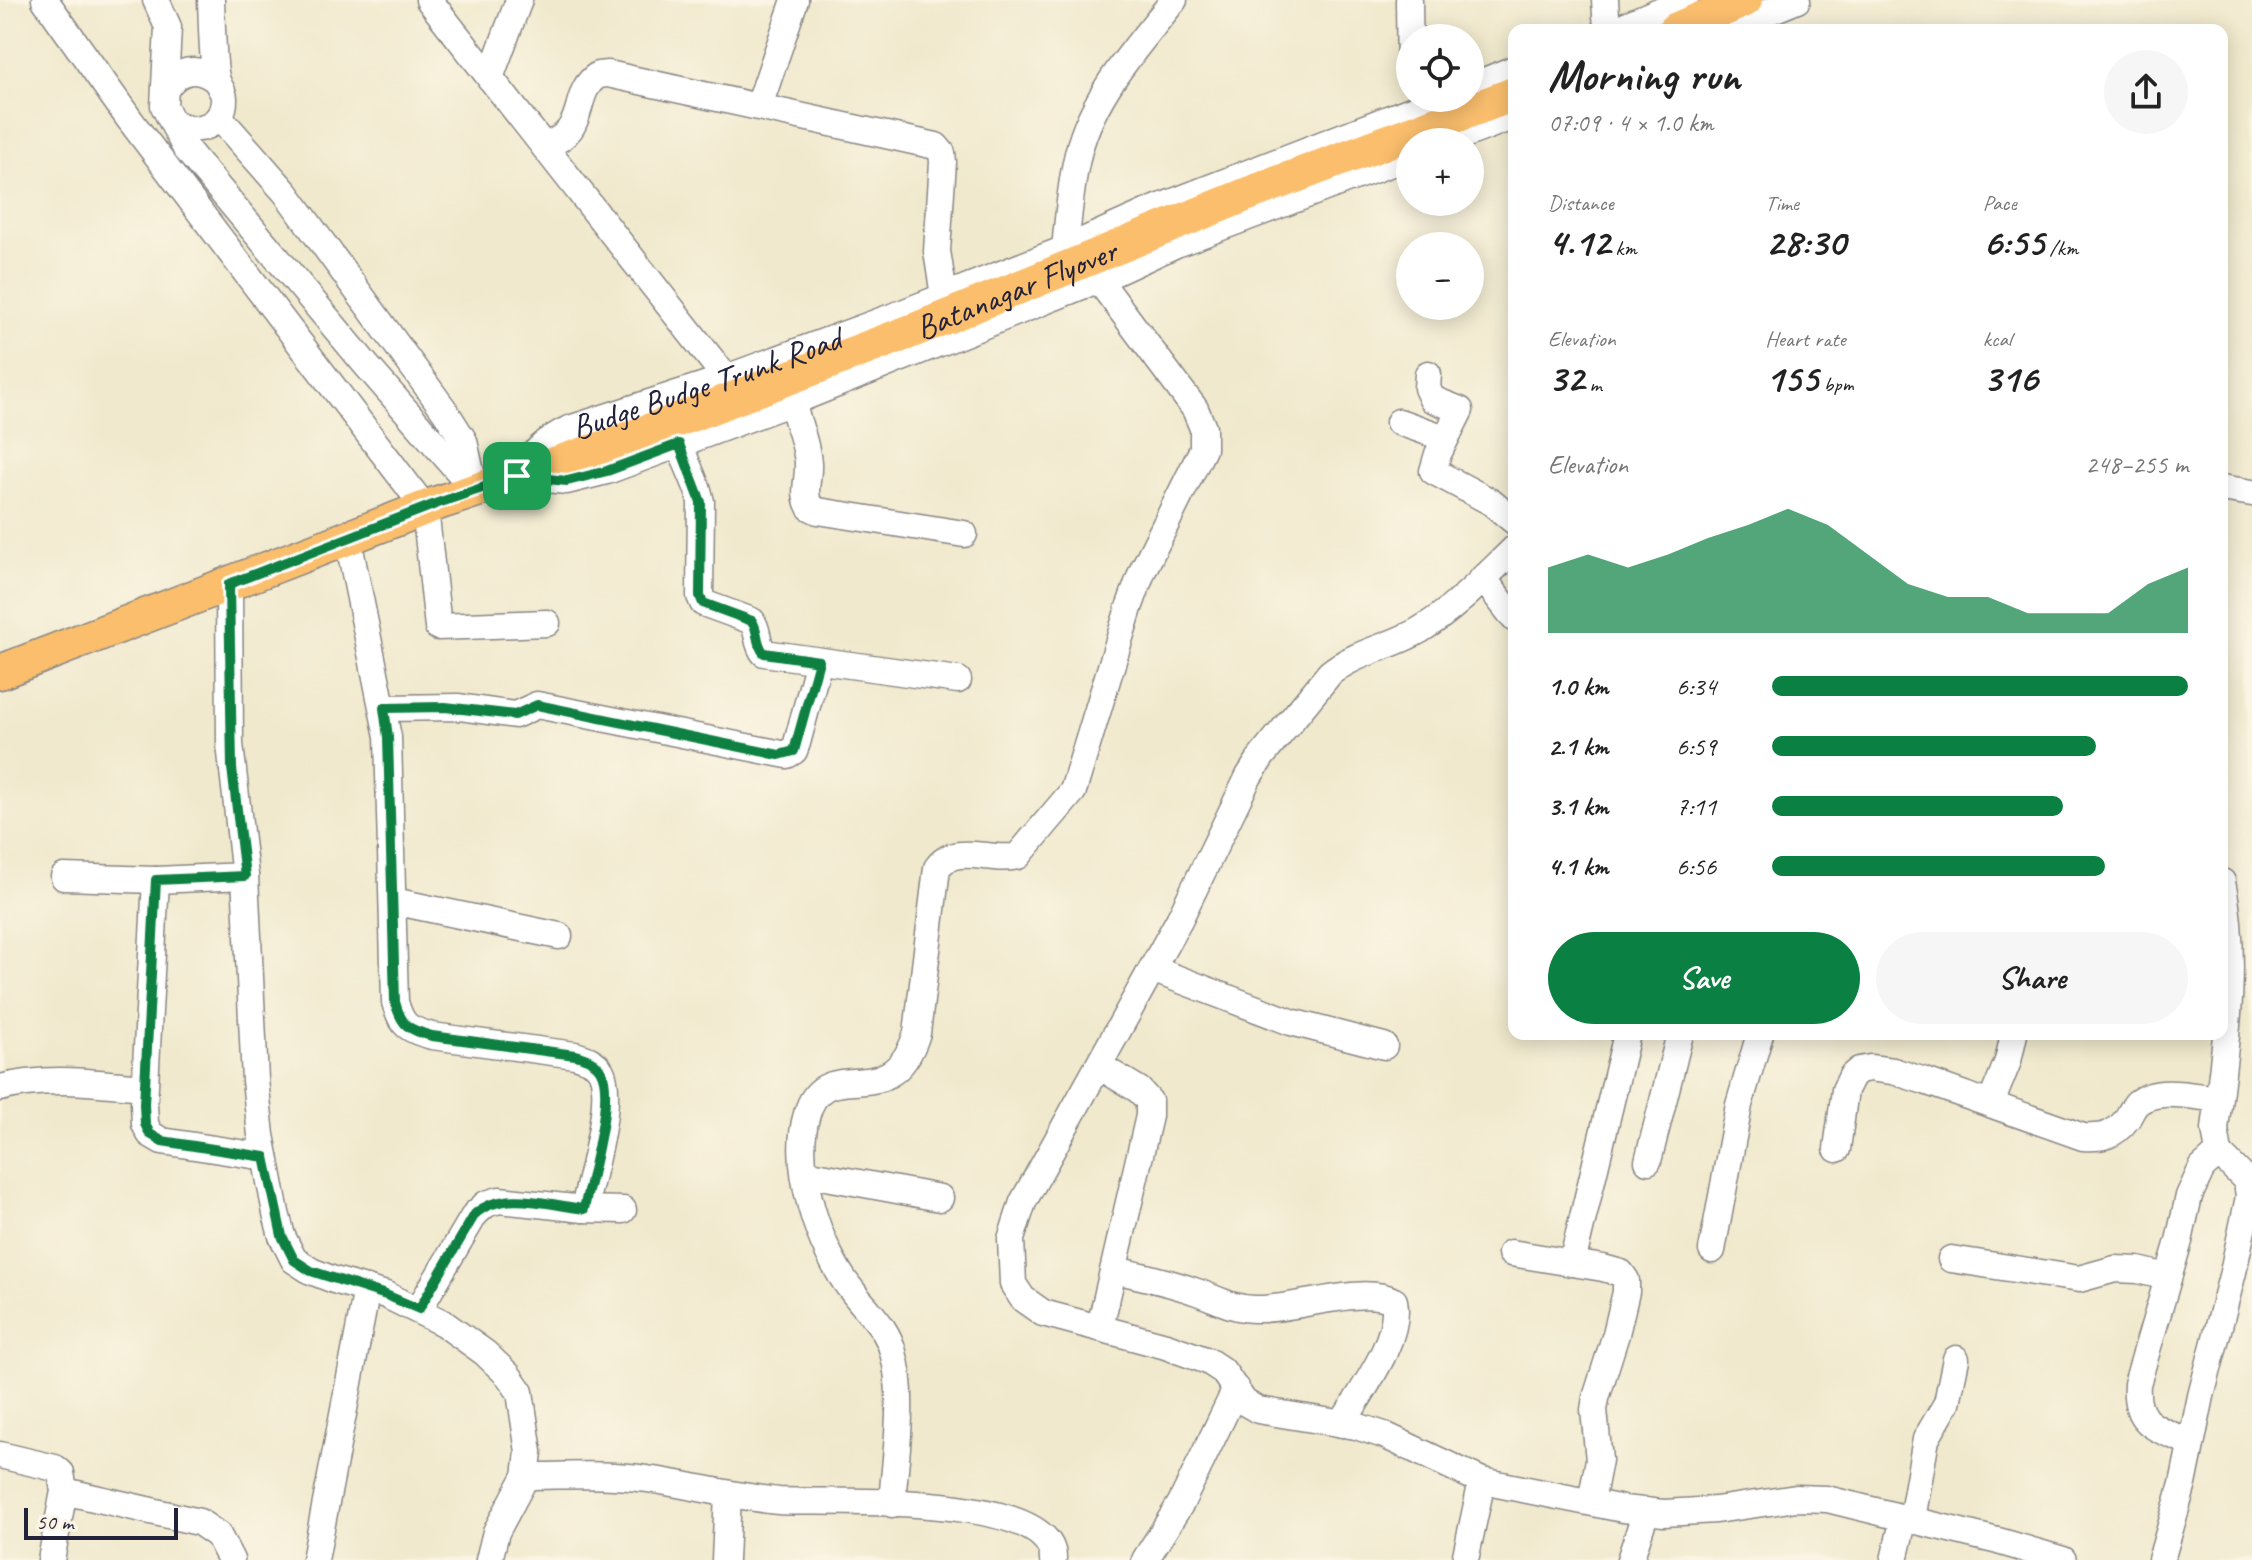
<!DOCTYPE html>
<html lang="en">
<head>
<meta charset="utf-8">
<style>
	:root { --surface:#fff; --page:#f6f6f6; --text:#222; --muted:#767676; --accent:#0b8043 }
	body { margin:0; font-family:Caveat,sans-serif; background:var(--page); color:var(--text); height:100vh; display:flex; flex-direction:column; font-size:30px; white-space:nowrap }
	* { box-sizing:border-box; margin:0 }
	p { font-size:26px; color:var(--muted) }
	.icon { flex:none; width:44px; height:44px; fill:none; stroke:currentColor; stroke-width:2; stroke-linecap:round; stroke-linejoin:round }
	.map { position:relative; flex:1; overflow:hidden }
	.panel { position:absolute; left:1508px; top:24px; width:720px; height:1016px; display:flex; flex-direction:column; background:var(--surface); border-radius:16px; box-shadow:0 4px 20px #0003 }
	.panel>* { flex:none }
	.fabs { position:absolute; left:1396px; top:24px; display:grid; gap:16px }
	.fabs a { display:grid; place-items:center; width:88px; height:88px; border-radius:50%; background:var(--surface); box-shadow:0 4px 20px #0003; font-size:40px }
	.scale { position:absolute; left:24px; bottom:20px; width:154px; box-sizing:border-box; padding-left:8px; border:4px solid #22223b; border-top:0; font-size:22px; line-height:28px; white-space:nowrap; color:#22223b; -webkit-text-stroke:6px #fcf5e5; paint-order:stroke }
	.pin { position:absolute; display:grid; place-items:center; width:68px; height:68px; color:#fff; margin:-34px; border-radius:16px; box-shadow:0 4px 12px #0006 }
	.round { display:grid; place-items:center; flex:none; width:84px; height:84px; border-radius:42px; background:var(--page) }
	.head { display:flex; align-items:center; justify-content:space-between; height:136px; padding:0 40px }
	h1 { font-size:44px; font-weight:600; line-height:60px }
	.stats { display:grid; grid-template-columns:repeat(3,1fr); gap:12px; height:136px; padding:8px 40px }
	.stats div { display:grid; align-content:center }
	.stats b { font-size:40px; font-weight:600 }
	.stats small { font-size:22px; font-weight:400 }
	.stats p { font-size:22px }
	.chart { height:224px; padding:16px 40px }
	.chart p { display:flex; justify-content:space-between }
	.chart svg { width:100%; height:144px; margin-top:8px; fill:var(--accent); opacity:.7 }
	.button { display:flex; gap:16px; margin-top:auto; padding:16px 40px }
	.button a { flex:1; height:92px; border-radius:48px; background:var(--accent); color:#fff; font-size:32px; font-weight:600; line-height:92px; text-align:center }
	.button a+a { background:var(--page); color:var(--text) }
	ul { padding:0 40px; list-style:none; font-size:26px }
	li { display:grid; grid-template-columns:128px 96px 1fr; align-items:center; height:60px }
	li i { height:20px; border-radius:10px; background:var(--accent) }
	.map>svg:first-child { display:block }
	.lines { fill:none; stroke-linecap:round; stroke-linejoin:round }
	.minor-casing { stroke:#898684; stroke-width:29 }
	.major-casing { stroke:#898684; stroke-width:37 }
	.minor { stroke:#fff; stroke-width:26 }
	.major { stroke:#fabe6d; stroke-width:34 }
	.route-casing { stroke:#fff; stroke-width:16 }
	.route { stroke:#0b8043; stroke-width:10 }
	.labels { text-anchor:middle; stroke-width:7; stroke-linejoin:round; paint-order:stroke }
	.street-label { font-size:34px; fill:#22223b; stroke:#fcf5e5 }
</style>
</head>
<body>
<div class="map">
<svg width="2252" height="1560" viewBox="0 0 2252 1560">
	<rect width="100%" height="100%" fill="#fcf5e5"/>
	<filter id="ink" filterUnits="userSpaceOnUse"><feTurbulence type="fractalNoise" baseFrequency=".0125" numOctaves="2"/><feDisplacementMap in="SourceGraphic" scale="16" xChannelSelector="R" yChannelSelector="G"/><feConvolveMatrix kernelMatrix="1 2 1 2 8 2 1 2 1" color-interpolation-filters="sRGB"/></filter>
	<filter id="wash" filterUnits="userSpaceOnUse"><feTurbulence type="fractalNoise" baseFrequency=".006" numOctaves="4" result="noise"/><feDisplacementMap in="SourceGraphic" scale="32" xChannelSelector="R" yChannelSelector="G"/><feGaussianBlur stdDeviation="1.8" result="paint"/><feColorMatrix in="noise" values="0 0 0 0 0 0 0 0 0 0 0 0 0 0 0 0 0 1.4 0 .05"/><feComposite in="paint" operator="in"/></filter>
	<g filter="url(#wash)">
		<rect width="100%" height="100%" fill="#f0e9cd"/>
	</g>
	<g filter="url(#ink)">
		<g class="lines">
			<defs>
				<g id="minor">
					<path d="M45,0l85,120 295,388 13,119 109,-4"/>
					<path d="M156,0l12,27 -4,79 22,43 181,217 108,124"/>
					<path d="M429,0l297,378"/>
					<path d="M1409,0l1,75"/>
					<path d="M1605,0l2,30"/>
					<path d="M1614,30l71,-30"/>
					<path d="M1724,30l73,-30"/>
					<path d="M490,78l29,-78"/>
					<path d="M167,87c13,-19 32,-21 50,-6"/>
					<path d="M1470,87l44,-18"/>
					<path d="M759,106l36,-106"/>
					<path d="M219,117l67,76 159,218 19,30 10,45"/>
					<path d="M175,123c20,12 50,4 49,-25 0,-6 -5,-11 -7,-17 -5,-16 -5,-61 -6,-81"/>
					<path d="M1446,142l68,-26"/>
					<path d="M544,146c47,-15 25,-52 54,-71l10,-1 328,72 6,7 1,9 -6,89 7,45"/>
					<path id="s1" d="M1410,156l-234,88 -69,32 -315,126 -185,69 -40,10 -50,-5c15,-22 28,-36 52,-47l157,-51 171,-63 168,-66 85,-38 292,-113"/>
					<path d="M1065,249c3,-28 5,-58 11,-86 12,-64 59,-114 98,-163"/>
					<path d="M1428,374l-1,14 5,11 28,11 -22,44 -5,17 58,31 23,19"/>
					<path d="M792,402c5,20 15,41 16,62 1,15 -6,29 2,43l8,4 146,23"/>
					<path d="M1399,422l46,16"/>
					<path d="M679,444l19,46 3,12 -1,94 3,7 49,18c7,10 4,22 12,32l194,27"/>
					<path d="M2222,488l30,5"/>
					<path d="M348,539l40,198 7,265c7,25 13,27 37,34l143,19c10,3 21,6 26,16 14,26 -11,108 -17,138"/>
					<path d="M1514,549c-30,29 -59,60 -94,81 -29,17 -64,22 -90,43l-68,83 -13,20 -70,144 -156,282 -12,37 2,45 10,15 20,14 123,33 42,15 15,10 21,31 14,8 98,16 28,9 98,46 141,28 41,4 52,-3 80,-12 31,1 171,42 65,19"/>
					<path d="M1483,578l31,40"/>
					<path d="M229,584l1,160 15,132 10,204 6,55 15,78 6,23 12,24 17,11 23,9 52,15 57,28 42,30 23,22 12,17 9,60 -3,24 -30,56 -7,28"/>
					<path d="M384,708l75,-1 56,8 22,-10 250,50 7,-4 3,-8 22,-82"/>
					<path d="M64,877l92,3 89,-4"/>
					<path d="M156,880l-12,224 1,20 5,10 12,7 103,16"/>
					<path d="M393,901l166,35"/>
					<path d="M1152,969l139,53 93,24"/>
					<path d="M1099,1066l40,24 10,11v15l-49,211"/>
					<path d="M0,1088c48,-13 96,-5 144,-1"/>
					<path d="M1991,1103l17,-42 6,-27"/>
					<path d="M1837,1149l8,-59 7,-14 7,-6 11,-2 23,3 32,10 158,56c20,1 31,-1 44,-18 3,-5 6,-12 10,-16 20,-17 59,-6 81,-4"/>
					<path d="M1648,1161l32,-127"/>
					<path d="M805,1173l135,25"/>
					<path d="M1712,1250l27,-145 21,-71"/>
					<path d="M1511,1253l92,15 18,5 5,7v12l-10,42 -20,64 -2,12 5,50 -8,42"/>
					<path d="M1951,1259l128,20 36,-10 23,1 29,7"/>
					<path d="M1572,1263l55,-229"/>
					<path d="M1114,1270c28,6 56,12 83,22 20,7 36,17 58,17 38,2 107,-25 139,-8 8,37 -33,90 -52,123"/>
					<path d="M419,1309l56,-95 11,-10 13,-4 85,9 39,1"/>
					<path d="M2191,1443c-33,-15 -57,-16 -54,-59l42,-143 10,-45 13,-28 17,-15"/>
					<path d="M0,1455l55,13 6,5 3,18 -13,69"/>
					<path d="M526,1476c40,0 81,-3 121,3 44,6 87,18 132,22 46,3 277,-11 274,59"/>
					<path d="M64,1491l135,31 19,13 13,25"/>
					<path d="M892,1504c3,-47 14,-107 1,-152 -6,-25 -25,-40 -40,-60 -34,-41 -62,-126 -46,-178 18,-64 83,5 110,-81l20,-165c18,-26 54,-5 81,-12l55,-65 56,-183 13,-36 61,-123v-21l-8,-19 -97,-130"/>
					<path d="M1912,1519l14,-80 21,-36 9,-44"/>
					<path d="M315,1560l52,-271"/>
					<path d="M725,1560l3,-66"/>
					<path d="M1145,1560l36,-57 55,-114"/>
					<path d="M1465,1560l17,-79"/>
					<path d="M1630,1560l16,-49"/>
					<path d="M1894,1560l10,-42"/>
					<path d="M2161,1560l22,-76 18,-88 32,-124 16,-75 -2,-16 -28,-28 -4,-24c10,-81 24,-166 7,-247"/>
				</g>
				<g id="major">
					<path d="M1675,30l70,-30"/>
					<path id="s2" d="M0,672l438,-169 176,-59 298,-113 336,-137 266,-100"/>
				</g>
			</defs>
			<use href="#minor" class="minor-casing"/>
			<use href="#major" class="major-casing"/>
			<use href="#minor" class="minor"/>
			<use href="#major" class="major"/>
		</g>
	</g>
	<g class="lines" filter="url(#ink)">
		<defs>
			<path id="route" d="M679,444l22,58 -1,94 3,7 49,18c7,10 3,22 12,32l55,8 -25,90 -15,4 -242,-50 -22,10 -70,-8 -61,1 4,29 7,265c7,25 13,27 37,34l143,19c10,3 21,6 26,16 14,25 -11,108 -17,138 -35,-4 -81,-20 -109,5l-56,95 -33,-14 -75,-24 -17,-11 -12,-24 -17,-79 -103,-16 -12,-7 -5,-10 -1,-20 12,-224 89,-4 -13,-108 -3,-184 209,-81 79,-27 50,5 40,-10z"/>
		</defs>
		<use href="#route" class="route-casing"/>
		<use href="#route" class="route"/>
	</g>
	<g class="labels">
		<g class="street-label">
			<text dy="12" stroke="none"><textPath href="#s2" startOffset="1086">Batanagar Flyover</textPath></text>
			<text dy="12" stroke="none"><textPath href="#s1" startOffset="1170">Budge Budge Trunk Road</textPath></text>
		</g>
	</g>
</svg>
<div class="fabs">
<a><svg class="icon" aria-label="locate" viewBox="0 0 24 24"><circle cx="12" cy="12" r="6"/><path d="M12 2v4M12 18v4M2 12h4M18 12h4"/></svg></a>
<a>+</a>
<a>−</a>
</div>
<div class="scale">50 m</div>
<div class="pin" style="left:517px;top:476px;background:#1e9e55"><svg class="icon" aria-label="arrive" viewBox="0 0 24 24"><path d="M6 21V4h12l-3 4 3 4H6"/></svg></div>
<section class="panel">
<div class="head"><div><h1>Morning run</h1><p>07:09 · 4 × 1.0 km</p></div><a class="round"><svg class="icon" aria-label="share" viewBox="0 0 24 24"><path d="M12 15V3M7 8l5-5 5 5M5 13v7h14v-7"/></svg></a></div>
<div class="stats">
<div><p>Distance</p><b>4.12<small> km</small></b></div>
<div><p>Time</p><b>28:30</b></div>
<div><p>Pace</p><b>6:55<small> /km</small></b></div>
</div>
<div class="stats">
<div><p>Elevation</p><b>32<small> m</small></b></div>
<div><p>Heart rate</p><b>155<small> bpm</small></b></div>
<div><p>kcal</p><b>316</b></div>
</div>
<div class="chart"><p><span>Elevation</span>248–255 m</p>
<svg viewBox="0 0 160 44" preserveAspectRatio="none"><path d="M0 44V24L10 20L20 24L30 20L40 15L50 11L60 6L70 11L80 20L90 29L100 33L110 33L120 38L130 38L140 38L150 29L160 24V44z"/></svg>
</div>
<ul>
<li><b>1.0 km</b>6:34<i style="width:100%"></i></li>
<li><b>2.1 km</b>6:59<i style="width:78%"></i></li>
<li><b>3.1 km</b>7:11<i style="width:70%"></i></li>
<li><b>4.1 km</b>6:56<i style="width:80%"></i></li>
</ul>
<div class="button"><a>Save</a><a>Share</a></div>
</section>
</div>
</body>
</html>
